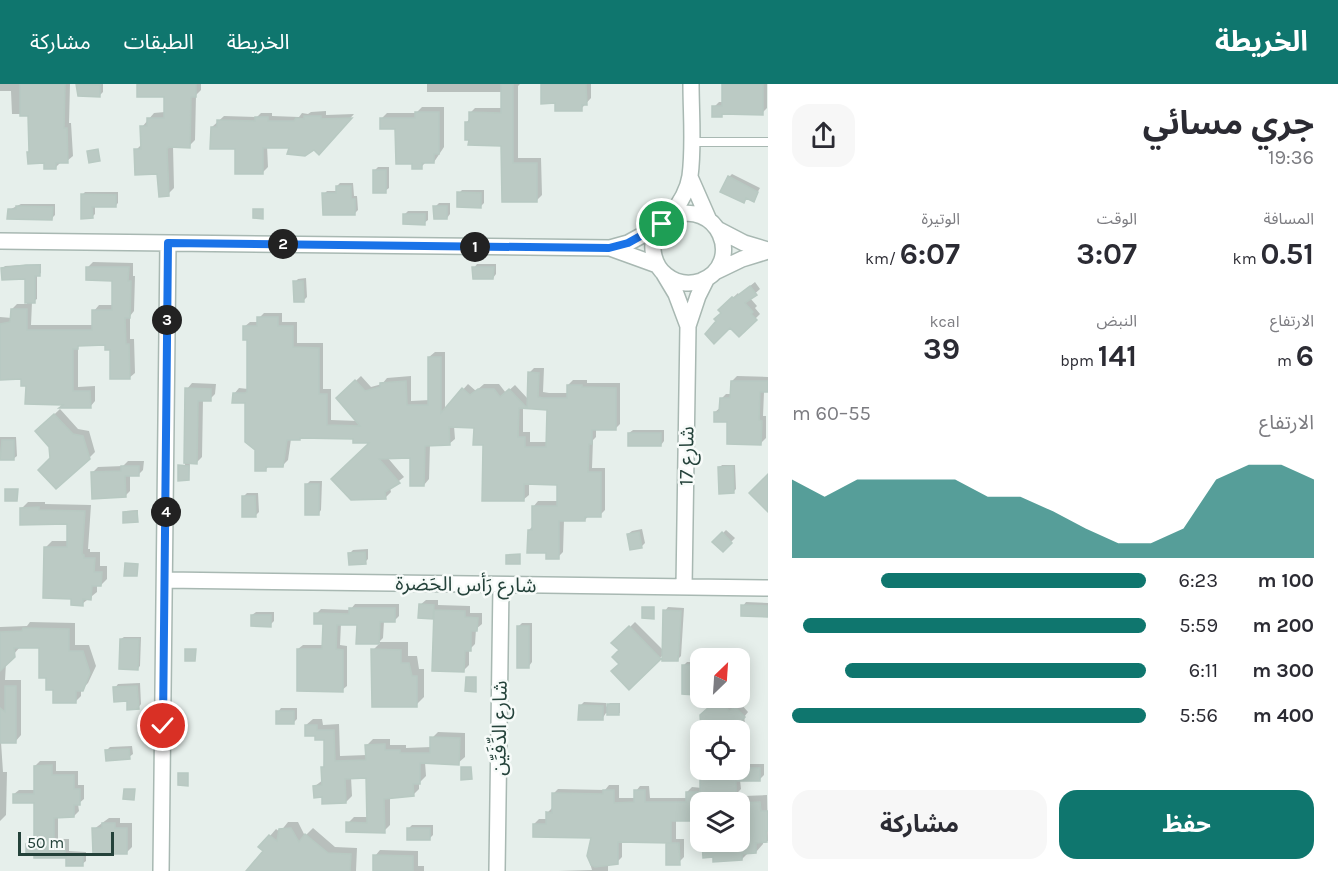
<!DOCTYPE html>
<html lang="ar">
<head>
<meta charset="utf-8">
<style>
	:root { --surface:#fff; --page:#f7f7f7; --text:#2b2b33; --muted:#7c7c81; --accent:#0f766e }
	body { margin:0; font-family:Karla,"Noto Sans Arabic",sans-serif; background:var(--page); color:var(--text); direction:rtl; height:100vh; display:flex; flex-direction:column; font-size:22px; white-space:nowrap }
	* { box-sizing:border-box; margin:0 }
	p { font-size:20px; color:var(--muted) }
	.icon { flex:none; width:33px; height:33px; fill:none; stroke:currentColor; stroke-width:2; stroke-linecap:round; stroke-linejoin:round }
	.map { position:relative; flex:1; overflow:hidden; direction:ltr }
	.drawer { display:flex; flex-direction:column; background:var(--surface); width:570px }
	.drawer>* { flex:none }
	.needle { width:39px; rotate:25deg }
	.tools { position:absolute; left:690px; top:564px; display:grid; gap:12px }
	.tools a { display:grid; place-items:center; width:60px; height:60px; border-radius:12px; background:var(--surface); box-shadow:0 3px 15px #0003; font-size:30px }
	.scale { position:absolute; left:18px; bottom:15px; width:96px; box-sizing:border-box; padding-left:6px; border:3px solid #24423a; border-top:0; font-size:16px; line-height:21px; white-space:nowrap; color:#24423a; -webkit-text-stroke:4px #f7fbf9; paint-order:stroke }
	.pin { position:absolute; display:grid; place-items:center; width:51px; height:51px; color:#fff; margin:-26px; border:3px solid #fff; border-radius:50%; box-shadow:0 2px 6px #0007 }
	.km { position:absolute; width:30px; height:30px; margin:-15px; border-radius:50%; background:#222; color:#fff; font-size:16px; line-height:30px; text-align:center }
	.round { display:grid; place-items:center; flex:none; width:63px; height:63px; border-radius:18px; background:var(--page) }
	.headline { display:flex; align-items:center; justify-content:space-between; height:102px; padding:0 24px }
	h1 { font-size:33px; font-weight:700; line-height:45px }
	.metrics { display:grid; grid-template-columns:repeat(3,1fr); gap:9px; height:102px; padding:6px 24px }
	.metrics div { display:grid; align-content:center }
	.metrics b { font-size:30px; font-weight:700 }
	.metrics small { font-size:16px; font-weight:400 }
	.metrics p { font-size:16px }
	.chart { height:168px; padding:12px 24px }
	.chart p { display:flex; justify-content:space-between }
	.chart svg { width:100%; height:108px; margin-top:6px; fill:var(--accent); opacity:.7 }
	.action { display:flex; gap:12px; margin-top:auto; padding:12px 24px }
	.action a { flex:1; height:69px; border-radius:18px; background:var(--accent); color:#fff; font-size:24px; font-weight:700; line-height:69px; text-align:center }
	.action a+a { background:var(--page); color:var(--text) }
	ul { padding:0 24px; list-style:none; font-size:20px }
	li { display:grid; grid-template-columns:96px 72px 1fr; align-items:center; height:45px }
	li i { height:15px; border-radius:8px; background:var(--accent) }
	header { display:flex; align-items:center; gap:36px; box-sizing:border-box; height:84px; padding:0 30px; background:var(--accent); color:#fff }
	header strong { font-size:28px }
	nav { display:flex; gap:33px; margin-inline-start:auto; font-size:21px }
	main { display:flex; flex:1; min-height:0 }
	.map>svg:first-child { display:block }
	.shadow { fill:#0003; fill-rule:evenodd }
	.building { fill:#bbcac4; stroke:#b8c9c2; stroke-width:1.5; fill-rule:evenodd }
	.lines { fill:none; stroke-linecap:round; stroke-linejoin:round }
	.service-casing { stroke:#a8b8b2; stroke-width:10 }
	.minor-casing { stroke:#a8b8b2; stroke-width:18 }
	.service { stroke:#fff; stroke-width:8 }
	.minor { stroke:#fff; stroke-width:15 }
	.route-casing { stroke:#fff; stroke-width:12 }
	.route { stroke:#1a73e8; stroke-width:8 }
	.labels { text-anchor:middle; stroke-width:5; stroke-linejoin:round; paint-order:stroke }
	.street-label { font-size:20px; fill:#24423a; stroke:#f7fbf9 }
</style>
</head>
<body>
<header>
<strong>الخريطة</strong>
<nav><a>الخريطة</a><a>الطبقات</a><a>مشاركة</a></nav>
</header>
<main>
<section class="drawer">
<div class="headline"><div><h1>جري مسائي</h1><p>19:36</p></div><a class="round"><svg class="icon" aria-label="share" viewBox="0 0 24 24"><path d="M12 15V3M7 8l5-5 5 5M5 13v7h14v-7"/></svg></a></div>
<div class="metrics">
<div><p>المسافة</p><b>0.51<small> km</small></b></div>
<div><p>الوقت</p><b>3:07</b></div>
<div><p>الوتيرة</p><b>6:07<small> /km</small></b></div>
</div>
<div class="metrics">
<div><p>الارتفاع</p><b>6<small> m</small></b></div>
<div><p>النبض</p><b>141<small> bpm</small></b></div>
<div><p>kcal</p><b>39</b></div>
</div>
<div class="chart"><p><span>الارتفاع</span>55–60 m</p>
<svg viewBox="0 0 160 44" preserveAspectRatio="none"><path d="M0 44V12L10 19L20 12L30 12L40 12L50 12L60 19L70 19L80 25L90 32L100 38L110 38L120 32L130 12L140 6L150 6L160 12V44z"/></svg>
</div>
<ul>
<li><b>100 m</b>6:23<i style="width:75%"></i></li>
<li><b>200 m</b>5:59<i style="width:97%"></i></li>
<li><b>300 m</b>6:11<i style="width:85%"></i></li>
<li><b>400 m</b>5:56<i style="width:100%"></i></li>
</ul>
<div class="action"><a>حفظ</a><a>مشاركة</a></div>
</section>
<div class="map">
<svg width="768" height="787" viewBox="0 0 768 787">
	<rect width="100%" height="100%" fill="#e6efeb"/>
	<path class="shadow" d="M0,0h70l-1,39h2l2,33 -6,5h-5l-6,6 -25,-17 -2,-36h-17l-1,-23h-11z
		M103,0v8l-3,3 -22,-10z
		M139,0h62v6l-5,5 -1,45 -6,6h-16l1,42 -6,6 -9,-21 -23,-23 6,-6v-17l12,-14 11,-1 1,-17z
		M427,0h93l-2,2v72h23l1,37 -5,5h-34l-1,-56 -35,-22 3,-4v-5l5,-5h27v-16h-75z
		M543,0h48v14l-10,11 -24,-7z
		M724,0h43v24l-5,5h-38l-3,3 -7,-9 5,-5h4z
		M422,23h22v40l-10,15h-8l-5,5 -24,-39 -16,-9 6,-6h29z
		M326,27v4l28,-1 -35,39 -5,-5 -47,-2 1,21 -5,5 -51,-45 12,-11 33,1 4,-4h11v3l27,1 3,-4 6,1 3,-2z
		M378,83h11v21l-4,3 -10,-21z
		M732,90l28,14 -7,12 -6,-3 -4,4 -14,-24z
		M340,99h13l1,13h3l1,14 -3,3 -31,-19 3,-3h10v-5z
		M462,106h22v13l-4,4 -21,-14z
		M85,108h33v11l-3,3h-20v8l-3,3 -10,-22z
		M439,119h11v11l-3,4 -12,-11z
		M21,120h34v11l-3,3 -43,-8z
		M408,127h20v9l-4,3 -20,-8z
		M93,178l40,1v13h2l-1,35 -4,5v23h4l1,34 -6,5 -17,-30 -5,-4h-26l-3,3v40l17,-1v15l-5,6 -23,-4 -40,-18 -4,-7h-23v-61l12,1v-9l5,-5h10v-26l-24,-10 2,-2 36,-2v9l-4,2v24l-5,3 -1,23h63v-14l5,-6h15v-26l-26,-12z
		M477,180h19v10l-3,4 -19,-10z
		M306,194l1,19 -3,3 -9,-18 3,-3z
		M755,198l5,7 -10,9 7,8 -2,2 5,6 -21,21 -17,-22 2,-7 14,-13 1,2z
		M264,229h18v9h15v21h26v46h8v31l27,1 -20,-23 23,-22 10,11 11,-3 5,-6 24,-2v25l19,-1 -1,-43 6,-5h10v58l23,-26 8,7 8,-7h15l7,9 9,-8 13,14 1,-26 5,-5h10l-1,24 6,1h19v-8l5,-5h14v3h33v41l-5,5h-19v8l-3,3 -1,28h13v42l-5,5h-11l-4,5h-21l-1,32 -5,5 -10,-5 -19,-22 4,-4v-19l5,-6h20v-18h-29v12l-6,5 -39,-56 -9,-17 -21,-1 1,13 -6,5h-19l-1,35 -5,6 -12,-28h-25l17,20 -14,11 1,4 -5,5 -13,-55 -19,-5h-52l-3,2h-8l-3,21 -5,5h-13l-5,5 -8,-21 -10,-47 -13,-8 5,-6 9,1v-51l-4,-11 6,-5h9v-4zM523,323l26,1 -1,34h-18v-10h-7z
		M737,292l31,1v15h-4l-1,24h3v22l-5,5 -46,-31 6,-5v-8l5,-5h6v-13z
		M192,299l24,1 -1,10 -5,5h-7l-1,58 -5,5h-7l-1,17 -9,-13 5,-1 2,-76z
		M60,325l18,20 11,2 6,21 -6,6 -38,1 -1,-12 -13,-16z
		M633,346h31v11l-3,4 -32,-12z
		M0,353h16l1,19 -4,3h-13z
		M128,377h16l-1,9 -5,5h-8v16l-5,5 -32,-24 5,-5 25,-1z
		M722,381h13l1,24 -3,3 -13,-25z
		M310,397h12l-1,29 -3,4 -12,-29z
		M247,409h11l1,19 -4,4 -12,-19z
		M28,418h17v2l46,1 -3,44h2v3h10v14h7v13l-6,6h-4v7l-15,12 -9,-6 -27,-51 6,-6h16v-19l-46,-14z
		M138,426l-1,11 -13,-9 2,-1z
		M642,445l3,14 -4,4 -13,-13 4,-3z
		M726,446l9,8 -12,12 -9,-8z
		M368,465v10l-3,3 -15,-9 3,-3z
		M426,516h12v5l32,1v7h12v11l-6,5 -1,15 -6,6v15l-5,5 -29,-55 -2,2 -13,-12z
		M746,518l22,1v12l-25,-9z
		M355,520h44v12l-5,5h-10l-1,17 -4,4h29v14h9l2,13h5v28l-8,8 -43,-55 7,-7 -22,-1v-18l-17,-1 -1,22 7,1v40l-5,4 -44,-41 5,-4h21v-22l-8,-9 5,-5 29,1z
		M668,523l16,1 -3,48 -3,3 -14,-5 -35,34 -8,-25v-13l-7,-7 21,-21 29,29 1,-40z
		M256,528h18v9l-4,4 -18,-10z
		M30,538l45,1v22h14l7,21 -8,17 -7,7v6l-6,6 -20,-14 -8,-12 -6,-29h-21l-14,16 -1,17h16v55l-6,7h-14l2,30h4l-1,43 -6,6v-194l27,-1z
		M522,539h10v39l-3,4 -11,-39z
		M124,553h17l-1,29 -2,2 -17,-29z
		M687,578h12l-1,27 -3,4 -11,-28z
		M140,599l1,21 -3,4 -23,-20 3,-4z
		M584,618l22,1v4l4,-4h10v10h-14l-4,6 -22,-13z
		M715,619h16l3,4 6,-4 8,9 -4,5 3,17 -3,3 1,6 -5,5v-18h-37l-1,-15z
		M281,624h16v11l-3,3 -16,-10z
		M313,635h9l1,6 16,-1 1,32 27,-1v-10l6,-6h17v6h16v3l25,-1 1,-9 6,-6 27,1v24l-7,6 -33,-1 1,14 -7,7v6l-6,6 -23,2v28l-6,6 -36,-8 6,-6h14l-1,-41 -16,1 1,19 -6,6 -23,-6 -8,-10 8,-6 2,-42 -9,-3 -10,-10z
		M132,662l1,8 -4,3 -23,-6 4,-4z
		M40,677h16v10h22v14h6v14l-6,5 1,7 -5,5h-16v23h11v12l17,1v9l-4,3h-15v-11l-3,3 -36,-12 5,-5h3l-1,-37 -21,-8 5,-4h16v-24z
		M740,680h24v11l-5,5h-19l1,9 -5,5h-31v8h-5v18l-24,-1v20h8v18l-5,5 -12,-18 3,-3h-48v16l-5,5h-9v9h-50l34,-1 -4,-14 5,-19 -59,-13 5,-5h8v-6l5,-5 1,-14 5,-5 47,1 4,-5h10v13h17v-7l4,-5h9l1,12h37v-6l5,-5 10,1v-18h38z
		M767,711l1,46h-5v3l-7,8h-7l-7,7 -38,-3v-14h36v-40h-2l6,-6z
		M109,734h11v5h12v24l-5,5 -33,-23z
		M288,738h10l7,14 8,-8 22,19 22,1 -1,23h-107l16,-20 5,-15 6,-7 4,3z
		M412,741h21v10l-4,4 -20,-11z
		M380,766l38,1v15h6v5h-49v-15z"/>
	<path class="building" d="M20,0h45l-1,44h3l1,35h-12v6h-12v-6l-16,1 -1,-12h2l-1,-36h-8z
		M76,0l24,1v12l-22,-1z
		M137,0h59v13h-5l-1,51 -21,-1 -2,2 2,47 -10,1 -2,-23 -22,1 -1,-26h7l-1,-23h7v-8h17v-21h-27z
		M501,0h12v79h24v39h-35l-1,-56 -33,-1 1,-5h-4v-18h4v-10l32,1z
		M541,0h45l1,21h-5v6h-27v-8l-14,1z
		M722,0h41v31l-41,-1v3h-10v-11h10z
		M415,28h24v42h-5v9h-12v6h-10v-5h-16l-1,-35h-15v-11h35z
		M304,32h17v3l31,-1 -33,37 -5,-5 -9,6 -18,-2 2,-6h-26v26h-28v-25h-25l1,-22h6v-7l38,1v-4h13v4h26l2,-3 8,1z
		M98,65l2,12 -11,2 -2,-12z
		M373,86h13v23h-13z
		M728,92l30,16 -4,10 -8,-4 -2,5 -24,-11z
		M336,102h15v13h4v16h-32l-1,-22h14z
		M457,108l24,1v15l-24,-1z
		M81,110l35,1v12h-24l1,11 -12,1z
		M16,122l37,1 -1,13 -45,-1 1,-10h8z
		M433,122h14v13h-13z
		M253,125h10v10l-10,-1z
		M403,130h22v11l-22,-1z
		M26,181h14v11h-5v27h-10v-24l-23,1 -1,-12z
		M86,183h43l-1,14h3l-1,37h-5l1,26h3l1,35h-20v-29h-5v-5l-27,1v3h-5v42h17l1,17h-32l4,-3 -38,-1 1,-18h-5v-7l-21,1v-56l10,-2 1,-13h16v21h65v-20h20v-29l-26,-1z
		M472,183h22l-1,12h-20z
		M293,197h10l1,21h-10z
		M750,202l7,9 -12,8 8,9 -2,2 6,6 -18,17 -9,-9 -16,16 -9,-10 11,-13 -2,-2 7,-6 -3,-3 14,-13 2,1z
		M257,233h21v9h15v21l26,1v46h8v31l33,1 -24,-28 19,-18 10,11 15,-4v-4l26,-2 1,24h21v-48h13v56l21,-25 8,7 8,-6h16l6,8 9,-8 18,19 1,-36 11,1 -1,24 5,1h24v-13h15v2l34,1v42h-24v14h-3l-1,28h13v45h-16v4h-26v38h-13v-6h-19l1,-23h4v-24h25v-21l-33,-1v17h-42l1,-56h-10l1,-17 -25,-1 1,18 -25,1 -1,40h-14v-28l-31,1 21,24 -15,9 1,7 -35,1 -20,-21 38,-36h-16v-4l-53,-1v2h-13l-4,27h-17v4h-11v-21l-10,-8v-39h-13l1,-10h12l2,-1v-52h-4v-14h14zM519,324l28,2 -1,37h-21v-10h-7z
		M731,297h37v11h-8l-1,28 3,1 -1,24 -34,-1v-22h-13v-10h5l1,-14h10z
		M185,304l26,1v12h-13l-1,63 -13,-1z
		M54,330l19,20 10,2 7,23 -34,30 -18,-19 12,-12 -1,-11 -14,-16z
		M628,349h33v13h-33z
		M2,356h12v20h-14z
		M178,381l11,1v14l-11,1z
		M121,382h18v10h-14l1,21 -34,2 -1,-27 30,-1z
		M733,382l1,27 -15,1 -1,-27z
		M768,390v38l-19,-19z
		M305,400h14v31h-14z
		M5,405h13l-1,12h-12z
		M242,412h13l1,21h-14z
		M39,423v3l46,1 -3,43 2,1v3h11l-1,14h8l-1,14h-9l-1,14 -8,-1v7l-12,-1v-6l-28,-1 1,-51h23v-23l-47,1v-17z
		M137,427l1,11 -15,1v-11z
		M639,448l3,16 -12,2 -3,-16z
		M722,448l10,11 -9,9 -11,-10z
		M365,468l1,12 -17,1 -1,-12z
		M520,470v10h-14v-9z
		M125,479l13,1 -1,12h-13z
		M419,520l15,1 -1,14 -15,-1z
		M741,521l27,1v11l-27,-1z
		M642,523h12v12l-12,-1z
		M349,524h46v14h-15l-1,22h-23l1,-19h-20l-1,24 7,1v42l-46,-1v-42h25l1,-25h-9v-11l35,1z
		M434,526l31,1v6l13,1 -1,13h-6v20h-6l-1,21 -32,-1z
		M663,526l18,1 -3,50h-16z
		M251,531h20v12l-20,-1z
		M517,542h12v42h-12z
		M629,542l32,33 -32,31 -18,-19 8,-7 -7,-7 7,-7 -8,-7z
		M23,544l46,1v22h14l7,22 -7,18h-7v12h-23v-13h-7v-12h-7v-30h-25l1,9 -15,14v-39l22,-1z
		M120,555h19l-1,31 -19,-1z
		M185,565h11l-1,12h-10z
		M371,565l30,1v13h8l3,13h5v31h-45z
		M682,581h14l-1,30 -13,-1z
		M466,593h10v15l-11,-1z
		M5,602h11v57h-16v-35l5,4z
		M137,602l2,23 -12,1v-9l-13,1 -1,-15z
		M607,620h12v11h-12z
		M579,621l24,1v14h-25z
		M709,623h17l3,4 6,-4 10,10 -5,6 1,7h-40l-1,-15z
		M276,627h18v13h-18z
		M305,641h12v5h17l1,31 31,-1 -1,-15 20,-1v6h15v3h30v-16l30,1 -1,27 -39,-2v21h-7l1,12 -30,3 1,34 -39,-1v-10l21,1 -1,-45 -21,1 1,24 -24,1v-7l-8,1 -1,-12 9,-1 -1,-18h3v-27h-9v-4h-10z
		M129,665l1,10 -24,2 -1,-11z
		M52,681v10h22v14h6v16h-6v12l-20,1v25h11v15h-31v-4h-8v-10l8,-1v-40h-21v-9h21v-28z
		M461,683h10l1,12 -11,1z
		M740,684h20v13h-24v14h-35l-1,26h-29v22h8l1,22h-14v-22h4l-52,-1v22l-23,3 -4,-2 -4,-9 4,-18 -58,-1v-13h13v-12l6,1v-20l51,1v-4h11v13l20,-1v-12h11v12h41v-10h14v-22z
		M178,689h10v13l-10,-1z
		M124,705h11l-1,11 -11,-1z
		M760,718l1,9h7v20h-2l1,11 -11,1v10l-14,1v6l-29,2v-5l-10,1 -1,-16h38v-39z
		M102,739h13v5h12v26h-34l-1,-26h10z
		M291,744l8,14 6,-8 23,19 23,1 -1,17h-104l17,-20 -5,-4 11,-12 8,6 2,-12z
		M407,744h23v12h-23z
		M66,770l17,1v11h-17z
		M373,771l40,1v15h-40z"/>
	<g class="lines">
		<defs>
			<path id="service" d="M691,58h77"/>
			<path id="minor" d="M690,93l18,41
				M668,134c51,-23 77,46 33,63 -12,4 -25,2 -35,-6 -12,-9 -16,-27 -11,-41 4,-7 10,-11 15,-18 8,-10 18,-26 20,-40 4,-30 1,-62 1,-92
				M719,146l25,13 24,7
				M0,157l610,7 47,17
				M610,164l18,-5 33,-18
				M715,188l27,-13 26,-8
				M664,190l12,20 12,32
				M165,496l603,8
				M684,503l4,-261 10,-30 9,-18
				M161,787l7,-628
				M497,787l4,-286"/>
		</defs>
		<use href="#service" class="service-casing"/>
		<use href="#minor" class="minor-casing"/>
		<use href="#service" class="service"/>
		<use href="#minor" class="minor"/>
	</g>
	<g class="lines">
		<defs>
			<path id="route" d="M163,642l5,-483 441,5 19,-5 34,-19"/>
		</defs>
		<use href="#route" class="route-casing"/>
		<use href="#route" class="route"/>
	</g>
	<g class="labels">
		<g class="street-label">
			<text transform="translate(686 372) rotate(-89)" y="7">شارع 17</text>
			<text transform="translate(466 500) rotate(1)" y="7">شارع رَأس الحَضرة</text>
			<text transform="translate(499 644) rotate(-89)" y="7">شارع الدِّفَيِّن</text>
		</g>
	</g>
</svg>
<div class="tools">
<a><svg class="needle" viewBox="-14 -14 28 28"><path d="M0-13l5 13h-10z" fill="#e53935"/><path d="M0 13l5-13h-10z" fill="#7c7c81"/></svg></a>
<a><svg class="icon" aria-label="locate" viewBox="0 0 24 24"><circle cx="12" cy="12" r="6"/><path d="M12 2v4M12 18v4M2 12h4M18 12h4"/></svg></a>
<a><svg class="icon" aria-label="layers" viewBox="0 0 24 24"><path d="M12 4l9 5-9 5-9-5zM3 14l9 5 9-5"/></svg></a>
</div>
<div class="scale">50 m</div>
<div class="pin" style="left:662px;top:140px;background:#1e9e55"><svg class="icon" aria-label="arrive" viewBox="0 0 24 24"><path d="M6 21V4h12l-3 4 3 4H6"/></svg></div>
<div class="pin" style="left:163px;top:642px;background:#d93025"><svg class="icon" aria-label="check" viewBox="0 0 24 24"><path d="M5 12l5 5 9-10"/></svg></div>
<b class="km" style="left:475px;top:163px">1</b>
<b class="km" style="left:283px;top:160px">2</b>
<b class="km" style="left:167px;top:236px">3</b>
<b class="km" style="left:166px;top:428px">4</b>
</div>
</main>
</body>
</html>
